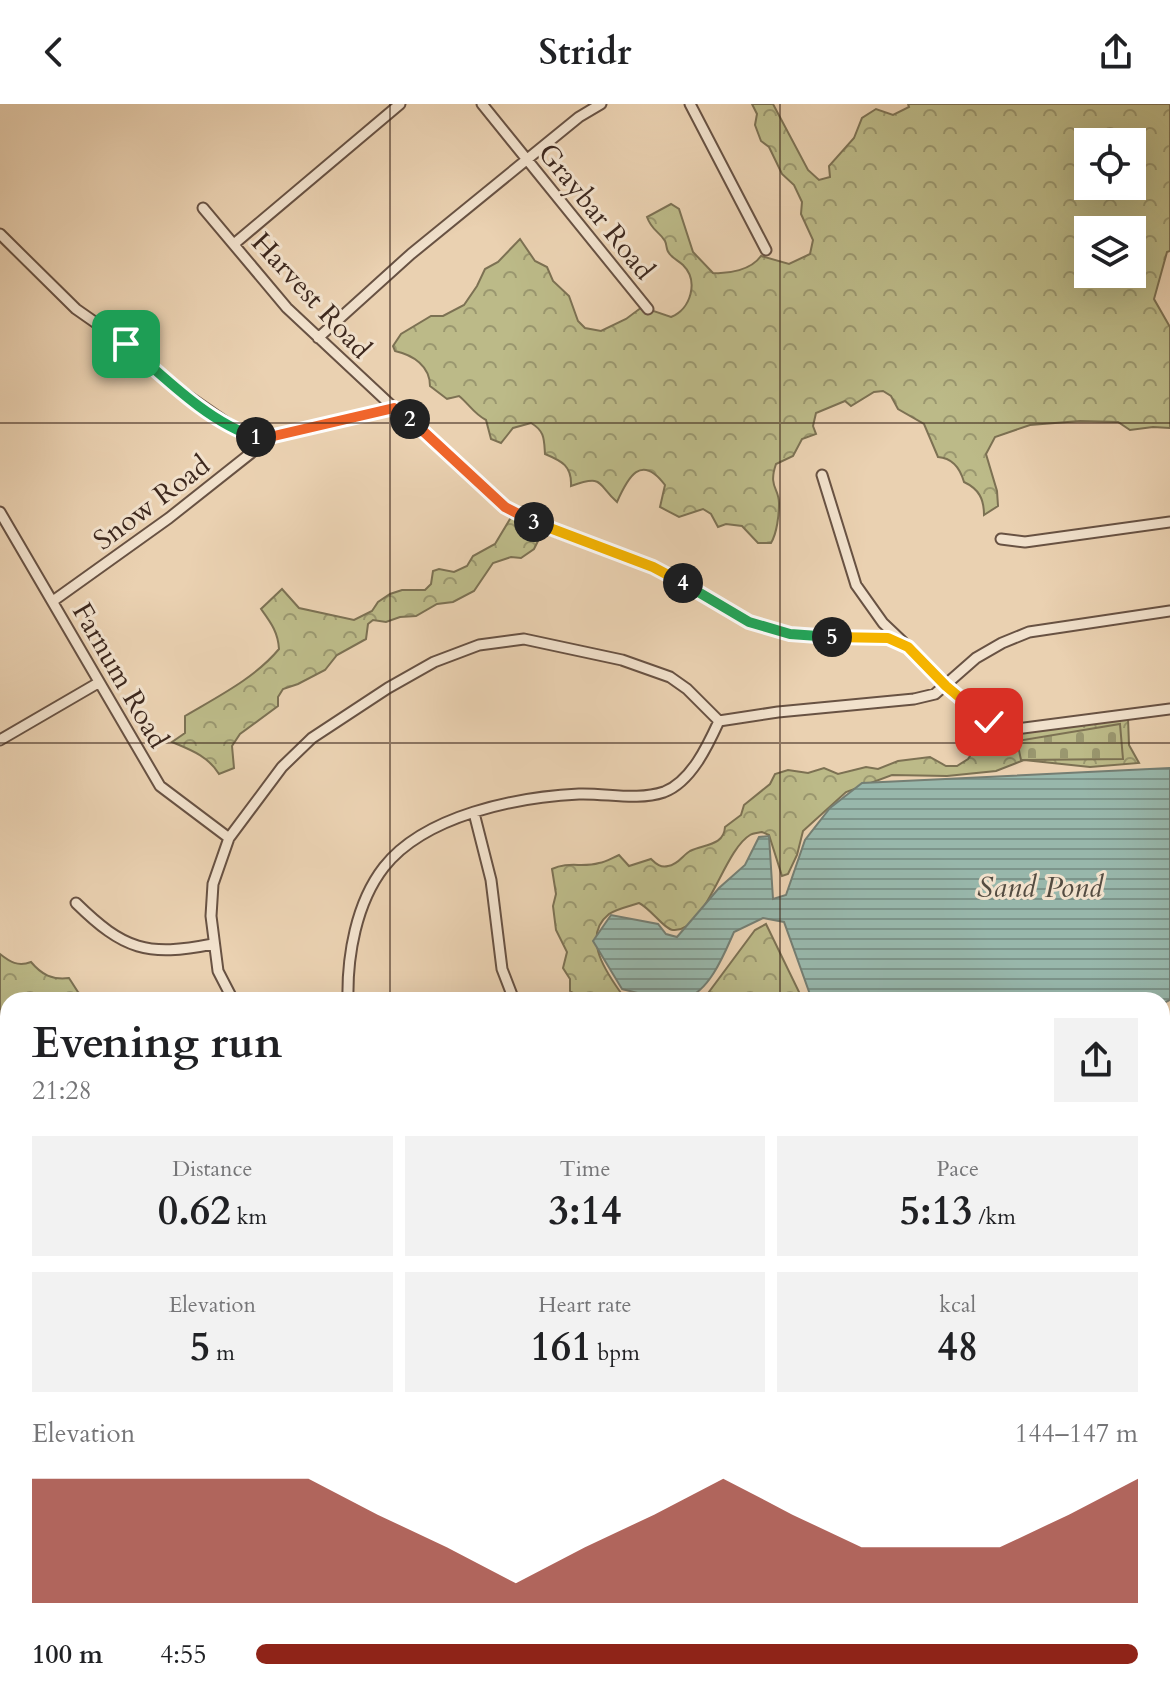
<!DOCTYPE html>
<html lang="en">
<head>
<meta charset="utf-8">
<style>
	:root { --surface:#fff; --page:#f2f2f2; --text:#202124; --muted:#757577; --accent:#8f2418 }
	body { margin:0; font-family:Cardo,serif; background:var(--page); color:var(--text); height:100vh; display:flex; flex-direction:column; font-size:30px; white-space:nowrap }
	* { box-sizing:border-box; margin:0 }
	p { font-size:26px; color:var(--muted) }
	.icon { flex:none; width:44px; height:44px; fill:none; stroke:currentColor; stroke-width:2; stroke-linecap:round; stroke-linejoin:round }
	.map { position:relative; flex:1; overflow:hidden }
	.panel { position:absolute; left:0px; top:888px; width:1170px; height:710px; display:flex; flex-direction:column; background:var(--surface); border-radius:24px 24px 0 0; box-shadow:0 8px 32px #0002 }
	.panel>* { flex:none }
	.controls { position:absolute; left:1074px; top:24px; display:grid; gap:16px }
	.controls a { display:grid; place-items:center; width:72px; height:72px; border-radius:0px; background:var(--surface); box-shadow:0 8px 32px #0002; font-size:40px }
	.pin { position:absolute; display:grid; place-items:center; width:68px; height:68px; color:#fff; margin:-34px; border-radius:16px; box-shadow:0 4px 12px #0006 }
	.km { position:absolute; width:40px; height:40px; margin:-20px; border-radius:50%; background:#222; color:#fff; font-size:22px; line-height:40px; text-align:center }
	.round { display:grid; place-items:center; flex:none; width:84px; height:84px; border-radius:0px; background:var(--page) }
	.headline { display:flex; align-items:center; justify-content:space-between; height:136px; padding:0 32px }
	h1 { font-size:44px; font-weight:700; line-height:60px }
	.stats { display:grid; grid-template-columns:repeat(3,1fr); gap:12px; height:136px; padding:8px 32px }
	.stats div { display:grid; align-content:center; border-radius:0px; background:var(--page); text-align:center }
	.stats b { font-size:40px; font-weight:700 }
	.stats small { font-size:22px; font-weight:400 }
	.stats p { font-size:22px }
	.chart { height:224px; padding:16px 32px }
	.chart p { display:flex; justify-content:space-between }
	.chart svg { width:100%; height:144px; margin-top:8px; fill:var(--accent); opacity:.7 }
	ul { padding:0 32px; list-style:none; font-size:26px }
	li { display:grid; grid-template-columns:128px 96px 1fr; align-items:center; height:60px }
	li i { height:20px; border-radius:10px; background:var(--accent) }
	header { display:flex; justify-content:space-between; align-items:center; height:104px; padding:0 32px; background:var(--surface); font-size:36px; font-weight:700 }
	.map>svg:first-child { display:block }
	.forest { fill:url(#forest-crowns); stroke:#7c7153; stroke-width:2; fill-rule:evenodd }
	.cemetery { fill:url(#cemetery-stones); stroke:#7c7153; stroke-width:2 }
	.water { fill:url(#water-rules); stroke:#747e73; stroke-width:2 }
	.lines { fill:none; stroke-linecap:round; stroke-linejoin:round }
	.street-casing { stroke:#685243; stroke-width:13 }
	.primary-casing { stroke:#3d281e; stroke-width:18 }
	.street { stroke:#f1e1cc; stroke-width:9 }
	.primary { stroke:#e5b878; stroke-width:14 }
	.split-1-casing { stroke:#fff; stroke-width:16 }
	.split-2-casing { stroke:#fff; stroke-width:16 }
	.split-3-casing { stroke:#fff; stroke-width:16 }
	.split-4-casing { stroke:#fff; stroke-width:16 }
	.split-5-casing { stroke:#fff; stroke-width:16 }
	.split-6-casing { stroke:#fff; stroke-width:16 }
	.split-1 { stroke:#22a559; stroke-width:10 }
	.split-2 { stroke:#f0652b; stroke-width:10 }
	.split-3 { stroke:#f0652b; stroke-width:10 }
	.split-4 { stroke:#f5b400; stroke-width:10 }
	.split-5 { stroke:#22a559; stroke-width:10 }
	.split-6 { stroke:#f5b400; stroke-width:10 }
	.grid { fill:none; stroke:#3d281e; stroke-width:2; stroke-opacity:0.55 }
	.labels { text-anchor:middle; stroke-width:6; stroke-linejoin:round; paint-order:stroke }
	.street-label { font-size:28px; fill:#3d281e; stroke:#f1e1cc }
	.water-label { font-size:30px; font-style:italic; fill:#544c41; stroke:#f1e1cc }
</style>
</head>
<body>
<header><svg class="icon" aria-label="back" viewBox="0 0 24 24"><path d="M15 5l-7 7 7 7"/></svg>Stridr<svg class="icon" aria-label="share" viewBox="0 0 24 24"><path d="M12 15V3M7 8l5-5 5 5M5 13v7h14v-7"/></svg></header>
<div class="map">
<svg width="1170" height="1597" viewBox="0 0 1170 1597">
	<defs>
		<pattern id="forest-crowns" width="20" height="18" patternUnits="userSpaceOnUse" patternTransform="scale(2)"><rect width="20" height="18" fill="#bcba88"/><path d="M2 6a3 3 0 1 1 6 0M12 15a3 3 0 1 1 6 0" fill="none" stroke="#9a976f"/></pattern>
		<pattern id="cemetery-stones" width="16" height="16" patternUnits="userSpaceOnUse" patternTransform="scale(2)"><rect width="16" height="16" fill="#bcba88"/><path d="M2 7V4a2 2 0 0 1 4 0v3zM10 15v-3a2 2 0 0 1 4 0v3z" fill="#9a976f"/></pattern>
		<pattern id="water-rules" width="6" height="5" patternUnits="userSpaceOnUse" patternTransform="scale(2)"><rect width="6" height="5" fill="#98b7ab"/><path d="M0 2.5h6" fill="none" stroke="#7d958b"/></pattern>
	</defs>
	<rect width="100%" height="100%" fill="#ead1b1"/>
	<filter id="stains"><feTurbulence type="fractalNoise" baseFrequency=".0025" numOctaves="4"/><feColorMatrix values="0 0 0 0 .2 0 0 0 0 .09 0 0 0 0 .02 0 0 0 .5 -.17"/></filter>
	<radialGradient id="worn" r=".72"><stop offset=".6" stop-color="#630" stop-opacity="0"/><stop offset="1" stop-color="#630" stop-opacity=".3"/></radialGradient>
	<path class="forest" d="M752,0h21l35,66 11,10 11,-3 -1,-11 25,-28 8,-20 14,-9 17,6 16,-8 -1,-3h262v147l-3,1 -13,47 16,28v101l-17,-1 -23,3 -12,-8 -38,-1 -50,4 -35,12 -9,17 11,37 1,15 -14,9c0,-16 -5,-26 -20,-33 -4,-14 -11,-24 -26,-25l-14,-33 -26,-15 -7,-13 -8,-5 -9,1 -23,14 -6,-5 -29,12 -3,13 3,8 -14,5 -9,17 -17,8c-8,23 3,24 3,39 0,12 -2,30 -8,40h-13l-16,-17 -16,-2 -8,3 -7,-13 -8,-5 -24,8 -19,-10 5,-22c-24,-32 -37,-8 -48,17 -20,-18 -13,-28 -46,-16 1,-20 -9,-25 -26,-32 -1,-14 0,-23 -14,-31l-18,5 -12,15 -10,-4 -5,-19c-12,-6 -17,-16 -27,-24l-12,3 -17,-13c0,-20 -17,-31 -35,-35l-2,-5 8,-12 30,-18h12l21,-11 13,-19 8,-17 13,-7 22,-23 15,22 12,6 6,14 16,15 9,25 7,7 16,3 25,-12 16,-12 29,10c20,-8 28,-36 12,-52 -4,-4 -11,-7 -14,-12 -3,-3 -2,-8 -4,-12 -6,-10 -13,-10 -18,-24l24,-13 8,5 14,43 20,21c16,1 38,-3 48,-17l28,8 21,-10 3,-14 -12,-26 1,-12 -8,-17 -12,-11 -13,-27 -8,-6 -6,-16 2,-11zM1088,38h44v44h-44zM1088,126h44v44h-44z
		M513,410l31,15 -10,20 -13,9 -10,-1 -18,6 -19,28 -21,11 -16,2 -21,12 -16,1 -14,5 -13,-2 -5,4 -2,15 -29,16 -12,15 -27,14 -15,5 -5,8v9l-38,28 -8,12 2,22 -15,6c-11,-18 -28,-24 -47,-32l13,-9v-17c32,-19 70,-38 94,-67 -1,-17 -8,-26 -18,-40l21,-20 17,19 55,12 18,-9 6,-9 12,-8 12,-4h23l6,-6 2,-13 6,-2 15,3 13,-6 6,-10 22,-12z
		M1128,614l1,27 10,18 -49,4 -66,-7 -28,11 -49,5 -55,-1 -46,17 -43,39 -6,24 -9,19 -6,2 -13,-41 -7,-3c-4,1 -9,1 -12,3 -27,16 -44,98 -77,95 -8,0 -23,-22 -34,-27 -9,3 -23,6 -30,11 -30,24 1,64 17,86h-41l-15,-9v-12l-7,-11 4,-16 -11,-22 -3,-24 3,-12 -4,-25c16,-8 31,-1 47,-6 7,-1 13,-5 20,-8l10,11 22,-7c5,5 10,9 17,7 10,-1 15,-11 22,-15 14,-7 34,-5 35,-24l16,-12 3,-10 26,-21 5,-10 13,-4 20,3 16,-5 14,6 28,-7 12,2 20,-8 32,-4 16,9h11l11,-7 22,-33 10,6z
		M766,820l34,70 -1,3 -33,-4 -10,7h-53l52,-70z
		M0,850c10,8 18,13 31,8 11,13 21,18 38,16l9,14 7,6 17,-4 4,6h-98v332l-8,-2z
		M472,1590l-5,7h-142l-5,-6z"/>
	<path class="cemetery" d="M1120,620l3,35 -102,1 -4,-19z"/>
	<path class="water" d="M1170,664v232l-8,4v-4h-350l-28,-78 -21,-4 -29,14c-9,20 -24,59 -48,66 -15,5 -49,-5 -64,-9l-29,-48 18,-26 47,9 8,10 11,3 42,-49 26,-23 14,-28 10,-1 4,63 13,-4 19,-55 25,-32 32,-25z"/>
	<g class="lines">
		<defs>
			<path id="street" d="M482,0l166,205
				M690,0l76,146
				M203,104l84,100 107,100
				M0,130l76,75 50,35 52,45 62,43 21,7 133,-31 11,6 100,93 36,19 112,41 96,55 41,12 98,4 20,9 38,39 54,45 170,-22
				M234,140l166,-140
				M318,234l93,-84 168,-137 22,-13
				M822,371l34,110 27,38 20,19
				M0,408l160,274 69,52
				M1001,435l24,3 145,-20
				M53,497l116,-83 101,-80
				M0,636l98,-57
				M474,709l17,67 11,89 12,31
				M76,799c48,47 71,54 137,41
				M233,896l-15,-29 -7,-55 2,-32 16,-46 53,-71 30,-29 76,-50 46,-26 45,-17 45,-6 98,21 48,17 17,12 32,32
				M348,896c-1,-44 8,-97 36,-133 41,-52 133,-70 195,-73 28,-1 58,7 85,-2 27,-10 44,-47 55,-71l59,-9 136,-13 21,-5 41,-36 26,-15 27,-11 141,-21
				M1162,1260l8,10
				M0,1324l8,14
				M1162,1421l8,12
				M0,1472l8,1
				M3,1568l5,-16
				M246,1590l5,7
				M583,1590l8,7
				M793,1590l10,7
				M988,1590l4,7
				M132,1597l2,-7
				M315,1597l9,-7"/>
			<path id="primary" d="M1162,1158l8,-14
				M1162,1193l8,-14
				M1136,1590l5,7
				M938,1597l3,-7
				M949,1597l4,-7"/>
		</defs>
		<use href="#street" class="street-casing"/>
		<use href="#primary" class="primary-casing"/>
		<use href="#street" class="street"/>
		<use href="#primary" class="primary"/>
	</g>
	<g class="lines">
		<defs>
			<path id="split-1" d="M126,240c37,32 83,79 130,93"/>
			<path id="split-2" d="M256,333l5,2 133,-31 16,11"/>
			<path id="split-3" d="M410,315l95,88 29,15"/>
			<path id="split-4" d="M534,418l119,45 30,16"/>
			<path id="split-5" d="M683,479l66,39 41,12 42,3"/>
			<path id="split-6" d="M832,533l56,1 20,9 38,39 43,36"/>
		</defs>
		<use href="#split-1" class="split-1-casing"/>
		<use href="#split-2" class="split-2-casing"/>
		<use href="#split-3" class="split-3-casing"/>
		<use href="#split-4" class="split-4-casing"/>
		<use href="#split-5" class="split-5-casing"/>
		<use href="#split-6" class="split-6-casing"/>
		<use href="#split-1" class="split-1"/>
		<use href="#split-2" class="split-2"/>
		<use href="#split-3" class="split-3"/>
		<use href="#split-4" class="split-4"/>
		<use href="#split-5" class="split-5"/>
		<use href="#split-6" class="split-6"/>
	</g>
	<path class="grid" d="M390,0v896M780,0v896M0,319h1170M0,639h1170M0,958h8M1162,958h8M0,1278h8M1162,1278h8M390,1590v7M780,1590v7"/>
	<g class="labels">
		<g class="street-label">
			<text transform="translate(597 107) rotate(51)" y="10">Graybar Road</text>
			<text transform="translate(312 191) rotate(47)" y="10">Harvest Road</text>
			<text transform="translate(151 398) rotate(-37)" y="10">Snow Road</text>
			<text transform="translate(121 571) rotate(60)" y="10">Farnum Road</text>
		</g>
		<g class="water-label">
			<text x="1040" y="793">Sand Pond</text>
		</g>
	</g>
	<rect width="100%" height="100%" filter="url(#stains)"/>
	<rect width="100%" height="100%" fill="url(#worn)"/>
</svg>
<div class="controls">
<a><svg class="icon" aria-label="locate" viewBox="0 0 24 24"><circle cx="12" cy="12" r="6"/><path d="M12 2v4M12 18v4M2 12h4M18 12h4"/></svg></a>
<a><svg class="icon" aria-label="layers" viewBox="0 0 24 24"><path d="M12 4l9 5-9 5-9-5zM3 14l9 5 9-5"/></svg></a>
</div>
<div class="pin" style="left:126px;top:240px;background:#1e9e55"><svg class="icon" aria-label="arrive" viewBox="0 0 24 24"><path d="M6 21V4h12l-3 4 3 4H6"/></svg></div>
<div class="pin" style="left:989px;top:618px;background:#d93025"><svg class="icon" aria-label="check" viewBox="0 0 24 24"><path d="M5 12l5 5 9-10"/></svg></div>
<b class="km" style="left:256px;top:333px">1</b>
<b class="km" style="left:410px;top:315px">2</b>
<b class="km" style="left:534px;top:418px">3</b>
<b class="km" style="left:683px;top:479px">4</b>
<b class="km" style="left:832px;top:533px">5</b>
<section class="panel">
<div class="headline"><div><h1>Evening run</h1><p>21:28</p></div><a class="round"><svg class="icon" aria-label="share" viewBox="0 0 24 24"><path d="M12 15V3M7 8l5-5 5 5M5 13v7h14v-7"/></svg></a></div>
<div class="stats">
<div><p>Distance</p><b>0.62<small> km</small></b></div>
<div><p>Time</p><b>3:14</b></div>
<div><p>Pace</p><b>5:13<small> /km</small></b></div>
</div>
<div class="stats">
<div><p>Elevation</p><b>5<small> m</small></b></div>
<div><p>Heart rate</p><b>161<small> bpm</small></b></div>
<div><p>kcal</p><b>48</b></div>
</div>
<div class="chart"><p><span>Elevation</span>144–147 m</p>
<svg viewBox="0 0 160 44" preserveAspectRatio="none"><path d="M0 44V6L10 6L20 6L30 6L40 6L50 17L60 27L70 38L80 27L90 17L100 6L110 17L120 27L130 27L140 27L150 17L160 6V44z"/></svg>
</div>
<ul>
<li><b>100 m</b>4:55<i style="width:100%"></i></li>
</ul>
</section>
</div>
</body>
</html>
